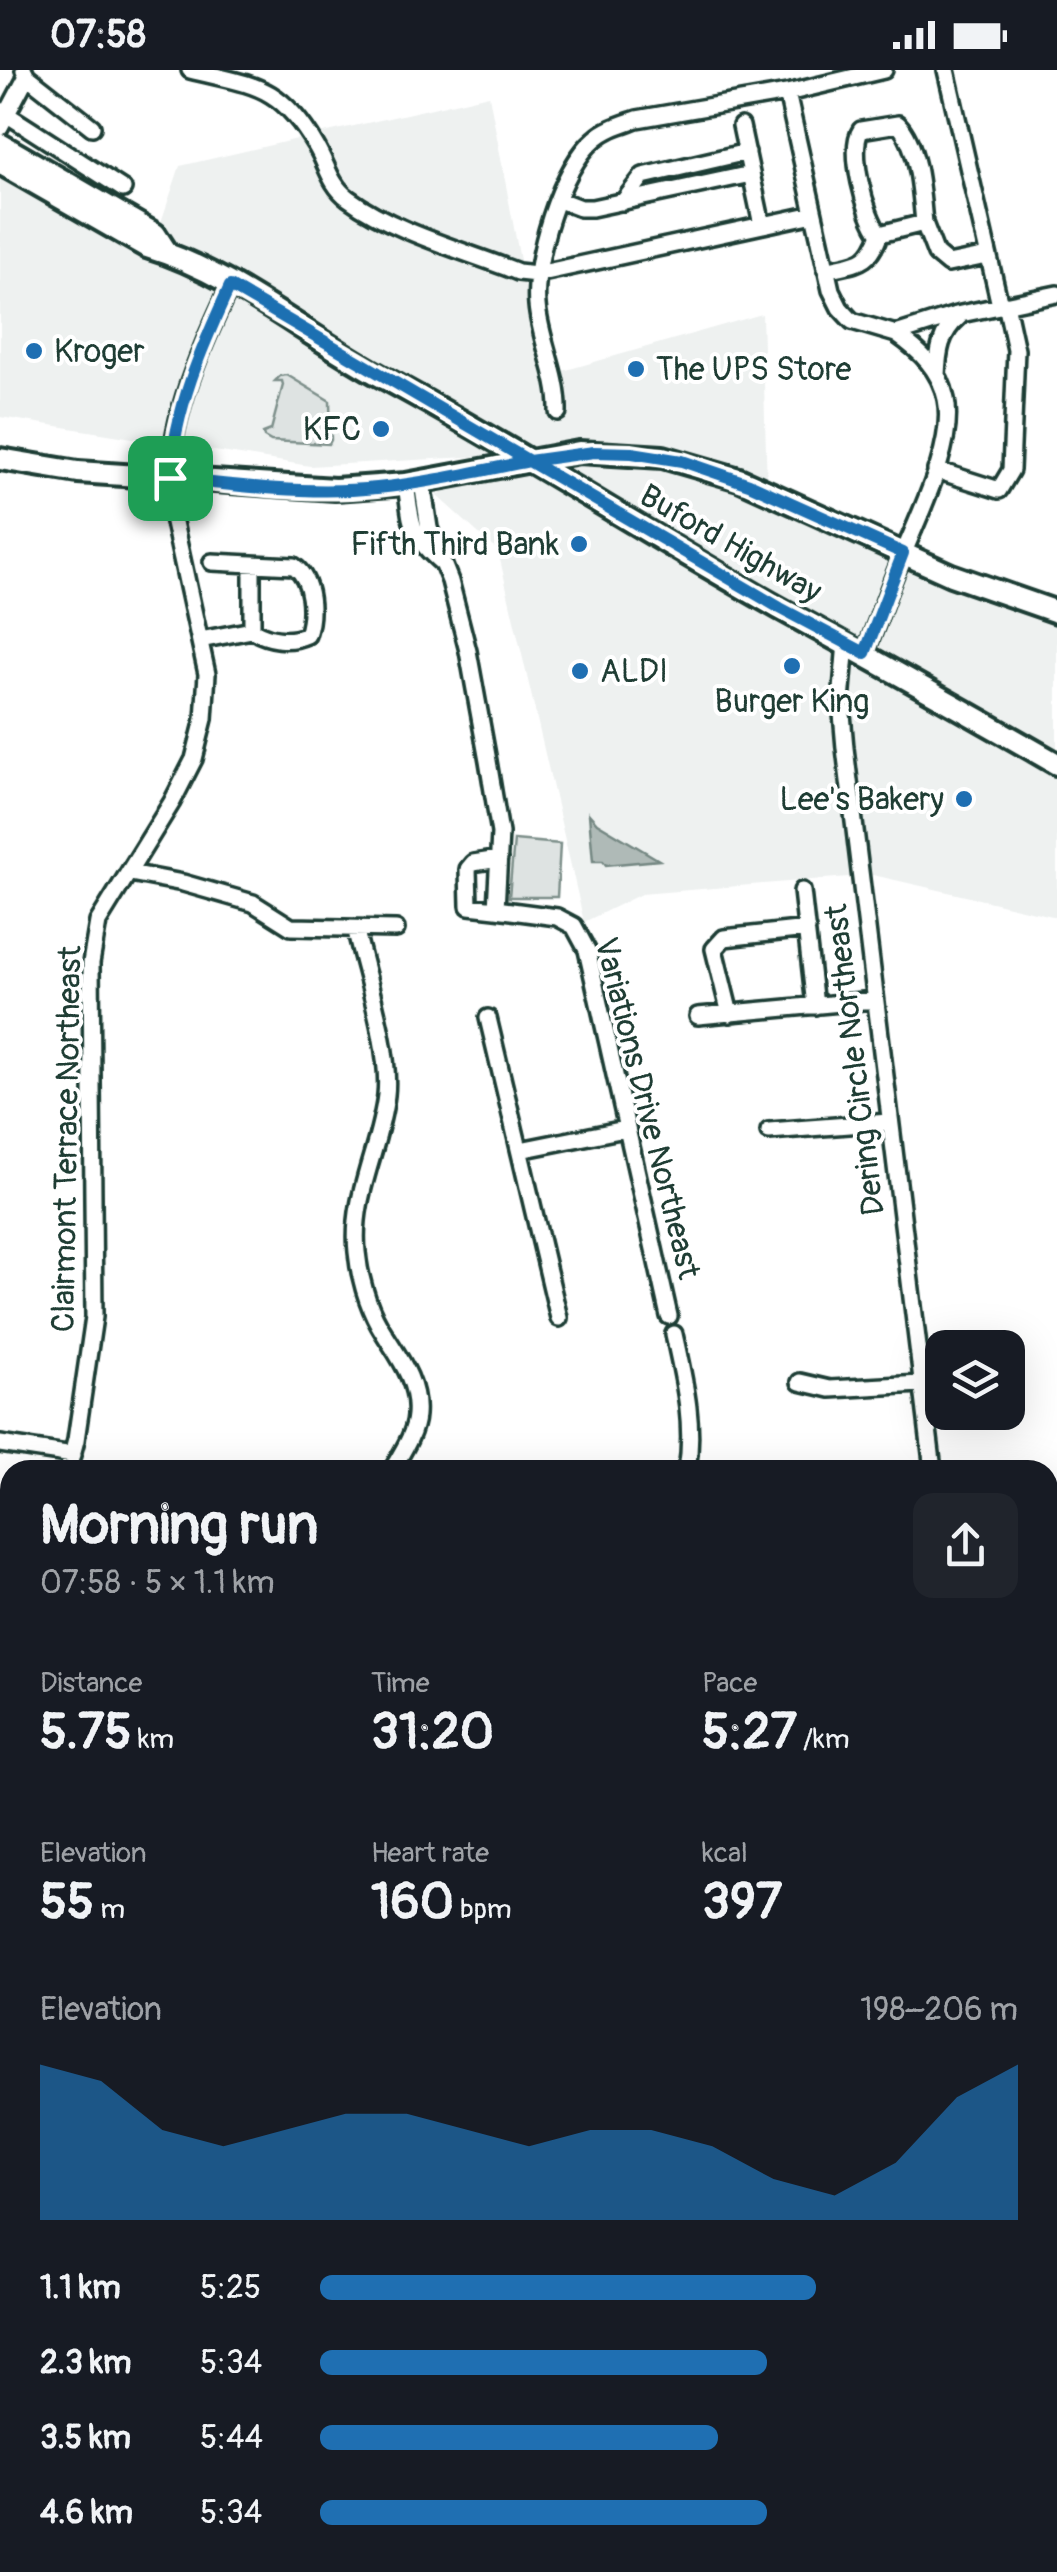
<!DOCTYPE html>
<html lang="en">
<head>
<meta charset="utf-8">
<style>
	:root { --surface:#171b24; --page:#20242c; --text:#f1f3f6; --muted:#9ea1a6; --accent:#1f6fb2 }
	body { margin:0; font-family:Pangolin,sans-serif; background:var(--page); color:var(--text); height:100vh; display:flex; flex-direction:column; font-size:38px; white-space:nowrap }
	* { box-sizing:border-box; margin:0 }
	p { font-size:32px; color:var(--muted) }
	.icon { flex:none; width:55px; height:55px; fill:none; stroke:currentColor; stroke-width:2; stroke-linecap:round; stroke-linejoin:round }
	.map { position:relative; flex:1; overflow:hidden }
	.sheet { position:absolute; left:0px; top:1390px; width:1058px; height:1112px; display:flex; flex-direction:column; background:var(--surface); border-radius:30px 30px 0 0; box-shadow:0 10px 40px #0002 }
	.sheet>* { flex:none }
	.fabs { position:absolute; left:925px; top:1260px; display:grid; gap:20px }
	.fabs a { display:grid; place-items:center; width:100px; height:100px; border-radius:20px; background:var(--surface); box-shadow:0 10px 40px #0002; font-size:50px }
	.pin { position:absolute; display:grid; place-items:center; width:85px; height:85px; color:#fff; margin:-42px; border-radius:20px; box-shadow:0 5px 15px #0006 }
	.round { display:grid; place-items:center; flex:none; width:105px; height:105px; border-radius:20px; background:var(--page) }
	.head { display:flex; align-items:center; justify-content:space-between; height:170px; padding:0 40px }
	h1 { font-size:55px; font-weight:800; line-height:75px }
	.figures { display:grid; grid-template-columns:repeat(3,1fr); gap:15px; height:170px; padding:10px 40px }
	.figures div { display:grid; align-content:center }
	.figures b { font-size:50px; font-weight:800 }
	.figures small { font-size:28px; font-weight:400 }
	.figures p { font-size:28px }
	.chart { height:280px; padding:20px 40px }
	.chart p { display:flex; justify-content:space-between }
	.chart svg { width:100%; height:180px; margin-top:10px; fill:var(--accent); opacity:.7 }
	ul { padding:0 40px; list-style:none; font-size:32px }
	li { display:grid; grid-template-columns:160px 120px 1fr; align-items:center; height:75px }
	li i { height:25px; border-radius:12px; background:var(--accent) }
	.status { display:flex; justify-content:space-between; align-items:center; height:70px; padding:0 50px; background:var(--surface); direction:ltr }
	.status svg { height:28px; fill:currentColor }
	.map>svg:first-child { display:block }
	.built { fill:#eef1f0 }
	.green { fill:#dee3e2; stroke:#7e908b; stroke-width:2.5 }
	.water { fill:#afbab7; stroke:#758883; stroke-width:2.5 }
	.lines { fill:none; stroke-linecap:round; stroke-linejoin:round }
	.stream { stroke:#758883; stroke-width:4 }
	.minor-casing { stroke:#1f3d34; stroke-width:22 }
	.major-casing { stroke:#1f3d34; stroke-width:28 }
	.highway-casing { stroke:#1f3d34; stroke-width:30 }
	.minor { stroke:#fff; stroke-width:15 }
	.major { stroke:#fff; stroke-width:20 }
	.highway { stroke:#fff; stroke-width:22 }
	.route-casing { stroke:#fff; stroke-width:20 }
	.route { stroke:#1f6fb2; stroke-width:12 }
	.poi-dot { fill:#1f6fb2; stroke:#fff; stroke-width:4 }
	.labels { text-anchor:middle; stroke-width:8; stroke-linejoin:round; paint-order:stroke }
	.poi-label { font-size:32px; fill:#1f3d34; stroke:#fff; text-anchor:start }
	.street-label { font-size:32px; fill:#1f3d34; stroke:#fff }
</style>
</head>
<body>
<div class="status"><b>07:58</b><svg viewBox="0 0 49 12"><path d="M0 12V9h3v3zM5 12V6h3v6zM10 12V3h3v9zM15 12V0h3v12zM26 1h20v11H26zM47 4h2v5h-2z"/></svg></div>
<div class="map">
<svg width="1057" height="2502" viewBox="0 0 1057 2502">
	<rect width="100%" height="100%" fill="#fff"/>
	<filter id="ink" filterUnits="userSpaceOnUse"><feTurbulence type="fractalNoise" baseFrequency=".01" numOctaves="2"/><feDisplacementMap in="SourceGraphic" scale="20" xChannelSelector="R" yChannelSelector="G"/><feConvolveMatrix kernelMatrix="1 2 1 2 8 2 1 2 1" color-interpolation-filters="sRGB"/></filter>
	<g filter="url(#ink)">
		<path class="built" d="M489,25l53,282 220,-63 5,174 290,124v305l-184,-42 -232,19 -57,28 -86,-371 -62,-56 87,-41 -213,12 -310,-49v-265l158,79 22,-65z
			M1048,2462l9,11v29h-286l5,-10h272z
			M612,2492l26,10h-243l-14,-9z"/>
		<path class="green" d="M287,305l43,26 1,39 -2,4 -58,-3 -7,-4 -1,-4 8,-3 12,-45 -1,-4h-7l5,-5z
			M514,770l46,4 -3,53h-48z"/>
		<path class="water" d="M589,744l8,9 62,37 -53,5 -3,-4h-10z"/>
		<g class="lines">
			<path class="stream" d="M0,1915l10,-2
				M1048,1942h9"/>
			<defs>
				<path id="minor" d="M190,0c64,16 89,13 126,76 11,18 14,39 32,52 46,34 117,53 170,74l19,2 277,-60
					M946,0l54,235
					M27,6l65,51
					M787,23l44,197 9,18 12,13 44,13 60,-19 101,-21
					M0,40l123,79
					M741,56l21,99
					M0,57l27,-51 -3,-6
					M559,130l21,8h12l159,-34
					M623,132l20,-26 104,-24
					M880,164c-15,-18 -32,-85 -19,-104l37,-6c21,22 23,69 26,99
					M826,200c30,-8 42,-3 54,-36l44,-11 12,31 12,10 39,-8
					M937,305c1,-23 3,-42 22,-58
					M558,342c1,-36 -18,-71 -21,-107 -4,-44 23,-137 58,-166 12,-11 28,-15 42,-20l150,-26 97,-23
					M936,400l63,20 12,-20 5,-120 -10,-46
					M422,412l7,46 21,53 18,70 20,110 12,72 -4,76 61,8 17,9 13,24 82,366
					M406,414c6,41 3,51 36,79
					M252,495v65
					M200,570l52,-10c17,10 37,13 55,5 7,-21 6,-55 -13,-69l-82,-4
					M846,572l-5,60 4,46 88,722
					M865,583c12,-29 21,-58 33,-86 17,-45 58,-120 48,-168 -6,-30 -26,-48 -50,-65
					M130,803l53,10 70,20 38,24 105,2
					M802,821l13,115
					M496,839l-27,-3 -1,-37 5,-6 26,-4
					M356,861c10,45 35,120 30,164 -6,54 -35,101 -29,157 2,23 10,52 22,73 16,28 40,54 37,90 -1,19 -15,39 -24,55
					M730,944l-16,-65 10,-11 83,-9
					M698,946l176,-16
					M488,948l71,300
					M769,1061l120,-9
					M520,1080l105,-21
					M674,1264c10,46 21,89 13,136
					M800,1312l30,7 91,-5
					M0,1374l73,11
					M68,1400l8,-30 18,-123 -3,-354 7,-41 74,-120 22,-43 10,-40 3,-45 -37,-170c-5,-79 28,-148 60,-218
					M1048,1493l9,-3
					M0,1530l10,-13
					M1048,1800l9,-1
					M1048,2009l9,-1
					M0,2029l10,1
					M0,2088l3,-5 7,5
					M0,2120l10,6
					M1048,2147l9,3
					M1048,2347l9,10
					M1048,2471l9,8
					M671,2492l16,10
					M114,2502l8,-10
					M780,2502l1,-10"/>
				<path id="major" d="M0,74l155,90 13,20
					M0,93l147,84c87,26 160,90 239,132 134,72 261,155 393,229 93,51 186,103 278,156
					M0,389l78,13 257,17 71,-5 173,-32 84,5 76,22 212,96 106,37
					M0,2248l10,6
					M0,2389l10,7
					M159,2492l15,10
					M366,2492l14,10"/>
				<path id="highway" d="M0,2301l10,7
					M0,2352l10,7
					M217,2492l15,10
					M298,2492l14,10"/>
			</defs>
			<use href="#minor" class="minor-casing"/>
			<use href="#major" class="major-casing"/>
			<use href="#highway" class="highway-casing"/>
			<use href="#minor" class="minor"/>
			<use href="#major" class="major"/>
			<use href="#highway" class="highway"/>
		</g>
	</g>
	<g class="lines" filter="url(#ink)">
		<defs>
			<path id="route" d="M170,408c67,8 140,17 207,10 51,-5 102,-17 152,-27l251,147 85,45 38,-100 -154,-69 -67,-23 -50,-8 -38,-1 -65,9 -299,-175c-29,63 -55,122 -60,192"/>
		</defs>
		<use href="#route" class="route-casing"/>
		<use href="#route" class="route"/>
	</g>
	<g class="poi-dot">
		<circle cx="34" cy="281" r="10"/>
		<circle cx="636" cy="299" r="10"/>
		<circle cx="381" cy="359" r="10"/>
		<circle cx="579" cy="474" r="10"/>
		<circle cx="792" cy="596" r="10"/>
		<circle cx="580" cy="601" r="10"/>
		<circle cx="964" cy="729" r="10"/>
	</g>
	<g class="labels">
		<g class="poi-label">
			<text x="54" y="292">Kroger</text>
			<text x="656" y="310">The UPS Store</text>
			<text x="361" y="370" text-anchor="end">KFC</text>
			<text x="559" y="485" text-anchor="end">Fifth Third Bank</text>
			<text x="600" y="612">ALDI</text>
			<text x="792" y="642" text-anchor="middle">Burger King</text>
			<text x="944" y="740" text-anchor="end">Lee's Bakery</text>
		</g>
		<g class="street-label">
			<text transform="translate(731 473) rotate(30)" y="11">Buford Highway</text>
			<text transform="translate(854 990) rotate(-97)" y="11">Dering Circle Northeast</text>
			<text transform="translate(648 1038) rotate(76)" y="11">Variations Drive Northeast</text>
			<text transform="translate(66 1069) rotate(-89)" y="11">Clairmont Terrace Northeast</text>
		</g>
	</g>
</svg>
<div class="fabs">
<a><svg class="icon" aria-label="layers" viewBox="0 0 24 24"><path d="M12 4l9 5-9 5-9-5zM3 14l9 5 9-5"/></svg></a>
</div>
<div class="pin" style="left:170px;top:408px;background:#1e9e55"><svg class="icon" aria-label="arrive" viewBox="0 0 24 24"><path d="M6 21V4h12l-3 4 3 4H6"/></svg></div>
<section class="sheet">
<div class="head"><div><h1>Morning run</h1><p>07:58 · 5 × 1.1 km</p></div><a class="round"><svg class="icon" aria-label="share" viewBox="0 0 24 24"><path d="M12 15V3M7 8l5-5 5 5M5 13v7h14v-7"/></svg></a></div>
<div class="figures">
<div><p>Distance</p><b>5.75<small> km</small></b></div>
<div><p>Time</p><b>31:20</b></div>
<div><p>Pace</p><b>5:27<small> /km</small></b></div>
</div>
<div class="figures">
<div><p>Elevation</p><b>55<small> m</small></b></div>
<div><p>Heart rate</p><b>160<small> bpm</small></b></div>
<div><p>kcal</p><b>397</b></div>
</div>
<div class="chart"><p><span>Elevation</span>198–206 m</p>
<svg viewBox="0 0 160 44" preserveAspectRatio="none"><path d="M0 44V6L10 10L20 22L30 26L40 22L50 18L60 18L70 22L80 26L90 22L100 22L110 26L120 34L130 38L140 30L150 14L160 6V44z"/></svg>
</div>
<ul>
<li><b>1.1 km</b>5:25<i style="width:71%"></i></li>
<li><b>2.3 km</b>5:34<i style="width:64%"></i></li>
<li><b>3.5 km</b>5:44<i style="width:57%"></i></li>
<li><b>4.6 km</b>5:34<i style="width:64%"></i></li>
</ul>
</section>
</div>
</body>
</html>
